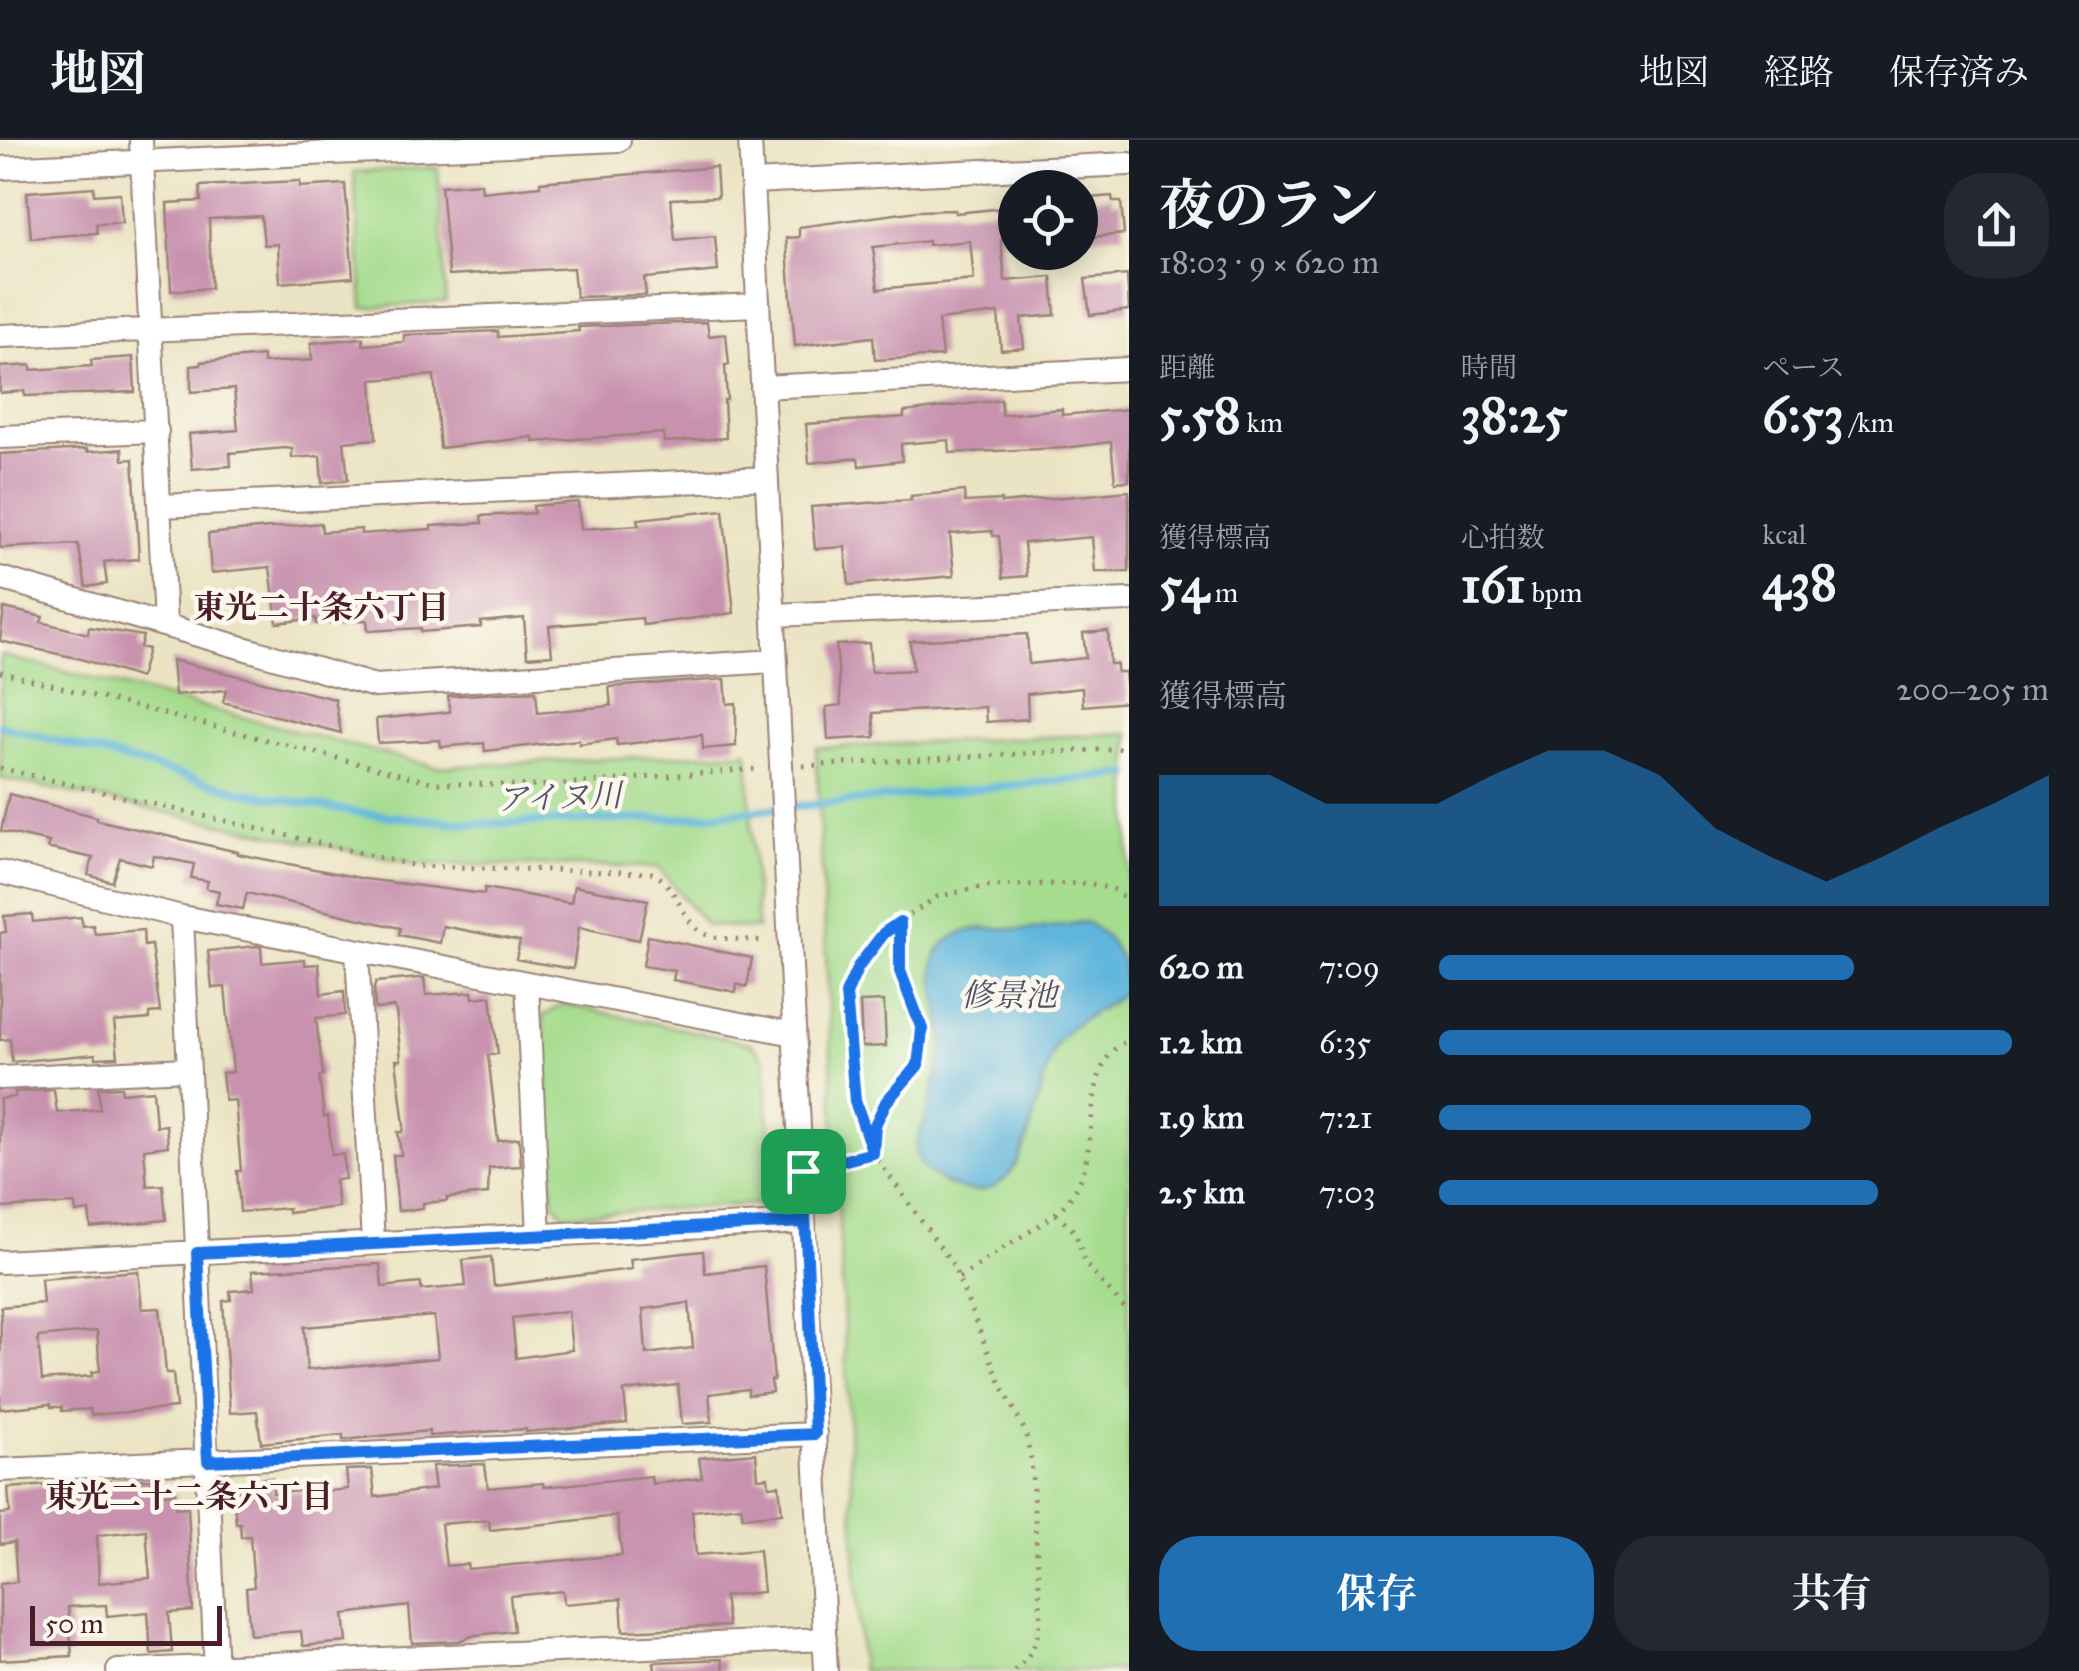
<!DOCTYPE html>
<html lang="ja">
<head>
<meta charset="utf-8">
<style>
	:root { --surface:#171b24; --page:#242831; --text:#f1f3f6; --muted:#9ea1a6; --line:#363941; --accent:#1f6fb2 }
	body { margin:0; font-family:"IM FELL Great Primer","Noto Serif JP",serif; background:var(--page); color:var(--text); height:100vh; display:flex; flex-direction:column; font-size:38px; white-space:nowrap }
	* { box-sizing:border-box; margin:0 }
	p { font-size:32px; color:var(--muted) }
	.icon { flex:none; width:55px; height:55px; fill:none; stroke:currentColor; stroke-width:2; stroke-linecap:round; stroke-linejoin:round }
	.map { position:relative; flex:1; overflow:hidden }
	.sheet { display:flex; flex-direction:column; background:var(--surface); width:950px }
	.sheet>* { flex:none }
	.fabs { position:absolute; left:998px; top:30px; display:grid; gap:20px }
	.fabs a { display:grid; place-items:center; width:100px; height:100px; border-radius:50%; background:var(--surface); box-shadow:0 5px 25px #0003; font-size:50px }
	.scale { position:absolute; left:30px; bottom:25px; width:192px; box-sizing:border-box; padding-left:10px; border:5px solid #4a1f2b; border-top:0; font-size:28px; line-height:35px; white-space:nowrap; color:#4a1f2b; -webkit-text-stroke:8px #fbf7ec; paint-order:stroke }
	.pin { position:absolute; display:grid; place-items:center; width:85px; height:85px; color:#fff; margin:-42px; border-radius:20px; box-shadow:0 5px 15px #0006 }
	.round { display:grid; place-items:center; flex:none; width:105px; height:105px; border-radius:40px; background:var(--page) }
	.head { display:flex; align-items:center; justify-content:space-between; height:170px; padding:0 30px }
	h1 { font-size:55px; font-weight:700; line-height:75px }
	.stats { display:grid; grid-template-columns:repeat(3,1fr); gap:15px; height:170px; padding:10px 30px }
	.stats div { display:grid; align-content:center }
	.stats b { font-size:50px; font-weight:700 }
	.stats small { font-size:28px; font-weight:400 }
	.stats p { font-size:28px }
	.chart { height:280px; padding:20px 30px }
	.chart p { display:flex; justify-content:space-between }
	.chart svg { width:100%; height:180px; margin-top:10px; fill:var(--accent); opacity:.7 }
	.cta { display:flex; gap:20px; margin-top:auto; padding:20px 30px }
	.cta a { flex:1; height:115px; border-radius:40px; background:var(--accent); color:#fff; font-size:40px; font-weight:700; line-height:115px; text-align:center }
	.cta a+a { background:var(--page); color:var(--text) }
	ul { padding:0 30px; list-style:none; font-size:32px }
	li { display:grid; grid-template-columns:160px 120px 1fr; align-items:center; height:75px }
	li i { height:25px; border-radius:12px; background:var(--accent) }
	header { display:flex; align-items:center; gap:60px; box-sizing:border-box; height:140px; padding:0 50px; background:var(--surface); border-bottom:2px solid var(--line) }
	header strong { font-size:48px }
	nav { display:flex; gap:55px; margin-inline-start:auto; font-size:35px }
	main { display:flex; flex:1; min-height:0 }
	.map>svg:first-child { display:block }
	.green { fill:#a5dc8e; stroke:#787e5c; stroke-width:2.5 }
	.water { fill:#5fb6dc; stroke:#546a84; stroke-width:2.5 }
	.lines { fill:none; stroke-linecap:round; stroke-linejoin:round }
	.stream { stroke:#5fb6dc; stroke-width:8 }
	.building { fill:#c892af; fill-rule:evenodd }
	.minor-casing { stroke:#9a8278; stroke-width:26 }
	.path { stroke:#9a8278; stroke-width:5; stroke-dasharray:2.5 8; stroke-linecap:butt }
	.minor { stroke:#fff; stroke-width:22 }
	.route-casing { stroke:#fff; stroke-width:20 }
	.route { stroke:#1a73e8; stroke-width:12 }
	.labels { text-anchor:middle; stroke-width:9; stroke-linejoin:round; paint-order:stroke }
	.neighbourhood-label { font-size:32px; font-weight:bold; fill:#4a1f2b; stroke:#fbf7ec }
	.water-label { font-size:32px; font-style:italic; fill:#515469; stroke:#fbf7ec }
</style>
</head>
<body>
<header>
<strong>地図</strong>
<nav><a>地図</a><a>経路</a><a>保存済み</a></nav>
</header>
<main>
<div class="map">
<svg width="1129" height="1531" viewBox="0 0 1129 1531">
	<rect width="100%" height="100%" fill="#fbf7ec"/>
	<filter id="ink" filterUnits="userSpaceOnUse"><feTurbulence type="fractalNoise" baseFrequency=".01" numOctaves="2"/><feDisplacementMap in="SourceGraphic" scale="20" xChannelSelector="R" yChannelSelector="G"/><feConvolveMatrix kernelMatrix="1 2 1 2 8 2 1 2 1" color-interpolation-filters="sRGB"/></filter>
	<filter id="wash" filterUnits="userSpaceOnUse"><feTurbulence type="fractalNoise" baseFrequency=".0048" numOctaves="4" result="noise"/><feDisplacementMap in="SourceGraphic" scale="40" xChannelSelector="R" yChannelSelector="G"/><feGaussianBlur stdDeviation="2.25" result="paint"/><feColorMatrix in="noise" values="0 0 0 0 0 0 0 0 0 0 0 0 0 0 0 0 0 1.4 0 .05"/><feComposite in="paint" operator="in"/></filter>
	<g filter="url(#wash)">
		<rect width="100%" height="100%" fill="#ebe4c4"/>
		<path class="green" d="M438,27l8,135 -83,6 -9,-136z
			M0,515l436,112 312,-15 9,177 -51,-4 -48,-58 -243,-3 -415,-86z
			M1129,593v938h-268l-45,-923z
			M563,864l190,40 12,16 8,132 -16,12 -192,11 -12,-13 -10,-186z"/>
		<path class="water" d="M1085,782c29,16 43,38 38,71 -21,18 -52,27 -66,51 -20,35 -24,116 -57,139 -18,12 -31,9 -50,2 -16,-6 -34,-19 -34,-37 0,-9 7,-20 9,-29 6,-24 15,-50 18,-74 3,-30 -23,-81 2,-102 26,-23 56,-12 87,-14 18,-1 36,-5 53,-7z"/>
		<g class="lines">
			<path class="stream" d="M0,585l243,67 117,21 113,11 206,-6 450,-44"/>
		</g>
		<g id="blocks">
			<path class="building" d="M716,27l2,30 -47,2 4,41 40,-4 3,35 -74,7 2,17 -70,2 -3,-29 -124,7 -8,-89 40,-3 1,9 58,-6v-4z
				M300,41v6l45,-3 8,93 -73,6 -2,-39 -14,1 -3,-29 -52,3 2,69 -40,3 -4,-88 34,-2 -1,-15z
				M94,47v8l26,-2 2,30 -26,1 1,9 -66,5 -4,-46z
				M1112,56l1,6h8l3,32 -44,4v-28l11,-1 -1,-11z
				M1015,67v32l-14,1 4,41 47,-4 3,38 -34,3 3,30 -23,2 -3,-37 -60,7 4,36 -67,4 -2,-23 -78,9 -9,-108 13,-1v-10l118,-16 38,-1v3zM928,101v4l42,-4 4,39 -96,9 -5,-42z
				M1127,135l2,35 -39,5 -5,-36z
				M707,182l2,14 17,-2 3,31h-4l2,35h-3l2,38 -62,4 -1,-9 -130,9v-5l-93,11 -6,-73 -62,5 4,59 -32,3 4,38 -26,3 -2,-27 -28,2v-9l-7,-1 -55,5 1,13 -39,3 -3,-35 49,-4 -4,-41 -43,3v-26l10,-1v-3l62,-6v7l49,-3 -1,-17 52,-5v7l41,-3v-7l22,-1 72,-3v6l81,-6 -1,-4z
				M133,217l2,35 -110,4 -1,-5 -24,2v-26l31,-2v5l61,-4 -1,-6z
				M1001,260l1,15 60,-6v6l67,-6v72l-14,1 -4,-40 -46,6 -115,5 -1,-13 -48,4 1,17 -43,5 -1,-8 -49,5 -3,-39 98,-7v-5z
				M87,309v3l35,-3 1,11 10,-1 6,100 -35,3 3,22 -21,3 -8,-43 -78,4v-94z
				M964,351l1,11 36,-2v3l128,-12v81h-34l-3,-35 -68,6 3,33 -24,2 -4,-42h-6l-1,-5 -42,3 4,42 -105,9 -4,-38 -30,2 -4,-42 100,-7v-4z
				M578,362l3,27 58,-4 -1,-6 85,-9 11,103 -91,12 -1,-7 -93,8 3,29 -25,2 -3,-39 -43,4v5l-60,5v-4l-53,3 -1,-11 -51,4v-6l-39,5 -7,-56 -59,6 -3,-39 113,-11 1,9 39,-3v5l70,-5v-3l51,-3 -1,-7 53,-3 -1,-7z
				M4,468l39,9 -2,5 47,12 1,-7 54,9 -3,11 8,2 -8,29 -59,-19 -81,-18z
				M1108,491l2,33h7v8h8l3,30 -45,4 -1,-18 -55,6 1,25 -42,3 -1,-15 -112,6 2,24 -47,3 -2,-33 15,-2 -5,-60 33,-2 2,29 42,-2 -3,-29 117,-7 2,30 57,-6 -3,-25z
				M172,520l163,39 6,34 -118,-31 3,-12 -51,5z
				M725,539l2,25 9,-1v43l-33,3 -1,-14 -85,10 -1,-6 -37,5v-4l-94,11 -1,-8 -43,4 -1,-7 -62,3 -2,-24 74,-7 -2,-16 88,-5 2,22 73,-7 -2,-19z
				M9,654l88,23v3l141,32v2l127,25 119,15 1,-6 86,15 3,-17 74,14 -9,40 -60,-13 -6,42 -42,-7 -15,-3 4,-18 -77,-15 -3,17 -41,-8 1,-7 -153,-35 -4,16 -27,-5 3,-13 -13,-3 2,-7 -17,-3 3,-14 -40,-8 -2,10 -32,-8 -8,24 -24,-7 5,-17 -46,-10 2,-6 -48,-11z
				M32,774l1,8 48,-5 2,9 10,-1 2,9 48,-4 1,16 7,-1 9,67 -11,1v6l-35,3 4,35 -22,1 -1,-4 -83,8 -2,-23 -10,1v-107l6,-1 -2,-16z
				M648,796l104,22 -5,29 -10,-3 -1,8 -63,-12 2,-9 -32,-5z
				M256,806l5,1 1,16 43,-4v6l14,-1 2,30 23,-3 1,24 -29,3 7,57 -4,1 5,41 4,-1 4,39 11,-1 2,25 -10,1 3,27 -50,6v-5l-48,4 -3,-41h4l-6,-71 -10,1 -3,-28 11,-1 -8,-85 -13,1 -4,-37z
				M419,838h5l2,17 46,-3 1,6 18,-2 7,58 -10,1 10,86 21,-3 2,28 -32,2 -1,26 -41,4v3l-24,2v5l-25,3 -5,-56h8l-3,-23h5l1,-7 -8,-65h5l-5,-49 -2,-4 -19,2 -1,-22 2,-5z
				M884,861l2,45 -24,1 -2,-45z
				M121,947l1,6 31,-3 3,36 10,-1 2,21 -24,3 3,37 16,-1 3,35 -75,8 -2,-17 -13,2 -1,-9 -75,4v-109l15,-2v-5l39,-2 3,23 43,-4 -2,-21z
				M703,1111l2,22 59,-7 10,114h-3l1,12 -24,3v-6l-39,5 3,28 -30,2 -4,-39 -54,6 3,32 -101,9v-3l-97,7v-5l-86,9v-5l-82,8 -4,-32 -27,2 -7,-112 8,-1 -1,-9 24,-2 -2,-18 128,-7 2,23 39,-4v7l45,-4 -3,-26 28,-3 3,29 138,-17 -2,-10zM689,1163l4,45 -47,6 -3,-45zM568,1171l4,39 -56,8 -4,-40zM434,1176l4,42 -131,12 -3,-43z
				M138,1131l4,38 18,-1 6,65h7l3,35 -85,7 -1,-6 -28,2v-4h-11v-3l-51,5 1,-102 42,-4 -2,-24zM97,1191l3,40 -8,1v4l-50,4 -4,-43z
				M756,1313l2,25 10,-1 1,9 10,-1 3,28 -39,4 -2,-11 -49,5 4,44 63,-5 4,42 -39,4 4,30 -105,5 -2,-32 -57,5 -1,-13 -53,5 4,35 -39,4 -16,6 -47,2 -3,-37 -65,8 3,28 -44,4 -2,-15 -51,4 -4,-47 8,-1 -4,-51 -9,1 -1,-14h-4l-3,-32 16,-2 -1,-9 24,-2 1,15 29,-2v3l46,-5 -2,-19 26,-1 3,28 60,-8 -3,-23 53,-2 3,24 55,-5 1,4 107,-11 1,8 50,-6 -3,-20zM617,1376l5,39 -154,14 -1,-5 -21,2 -5,-42 48,-4 1,10z
				M135,1339h16l2,16 22,-2 1,15 12,-1 5,104 -24,2 3,39 -21,2 -3,-42 -41,4 -1,-11 -38,2 4,49 -72,4v-76l17,-2 -3,-40 -14,2v-30l10,-1 -2,-25zM146,1390l4,48 -51,5 -2,-48z
				M722,1519l2,12h-69l-1,-9z"/>
		</g>
	</g>
	<g filter="url(#ink)">
		<use href="#blocks" fill-opacity="0" stroke="#9a8278" stroke-width="2.5"/>
		<g class="lines">
			<defs>
				<path id="minor" d="M141,0l24,484
					M750,0l76,1531
					M0,28l619,-28
					M752,42l377,-18
					M0,196l758,-31
					M762,247l367,-18
					M0,297l157,-6
					M161,366l606,-28
					M0,438l375,108 401,-25
					M774,475l355,-15
					M0,732l182,45 612,117
					M182,777l34,754
					M357,812l16,291
					M527,843l12,253
					M0,938l187,-9
					M0,1122l804,-40
					M0,1330l815,-36
					M118,1531l707,-32"/>
			</defs>
			<use href="#minor" class="minor-casing"/>
			<path class="path" d="M0,532l435,111 103,3 219,-17
				M803,626l326,-18
				M0,628l416,98 236,7c28,12 28,54 58,63 16,4 38,3 55,5
				M825,1025l48,-12 -18,-52 -9,-107 12,-27 26,-34 16,-11
				M1056,1074l19,18 11,33 43,48
				M959,1138c18,-12 35,-24 52,-35 27,-17 56,-31 69,-62 18,-40 2,-123 49,-141
				M1014,1531c19,-16 23,-30 27,-54l-10,-158 -6,-28 -25,-49 -47,-117 -80,-112 2,-28 11,-23 32,-37 2,-16 1,-20 -21,-58v-50l37,-24 48,-11 104,-3 25,7 15,12"/>
			<use href="#minor" class="minor"/>
		</g>
	</g>
	<g class="lines" filter="url(#ink)">
		<defs>
			<path id="route" d="M803,1031l1,51 -607,31 11,208 607,-27 -12,-263 70,-18 2,-28 11,-23 32,-37 2,-16 2,-20 -22,-58v-49l-16,11 -26,34 -12,27 9,107 18,52 -70,18"/>
		</defs>
		<use href="#route" class="route-casing"/>
		<use href="#route" class="route"/>
	</g>
	<g class="labels">
		<g class="neighbourhood-label">
			<text x="321" y="478">東光二十条六丁目</text>
			<text x="189" y="1367">東光二十二条六丁目</text>
		</g>
		<g class="water-label">
			<text transform="translate(559 657) rotate(-2)" y="11">アイヌ川</text>
			<text x="1009" y="866">修景池</text>
		</g>
	</g>
</svg>
<div class="fabs">
<a><svg class="icon" aria-label="locate" viewBox="0 0 24 24"><circle cx="12" cy="12" r="6"/><path d="M12 2v4M12 18v4M2 12h4M18 12h4"/></svg></a>
</div>
<div class="scale">50 m</div>
<div class="pin" style="left:803px;top:1031px;background:#1e9e55"><svg class="icon" aria-label="arrive" viewBox="0 0 24 24"><path d="M6 21V4h12l-3 4 3 4H6"/></svg></div>
</div>
<section class="sheet">
<div class="head"><div><h1>夜のラン</h1><p>18:03 · 9 × 620 m</p></div><a class="round"><svg class="icon" aria-label="share" viewBox="0 0 24 24"><path d="M12 15V3M7 8l5-5 5 5M5 13v7h14v-7"/></svg></a></div>
<div class="stats">
<div><p>距離</p><b>5.58<small> km</small></b></div>
<div><p>時間</p><b>38:25</b></div>
<div><p>ペース</p><b>6:53<small> /km</small></b></div>
</div>
<div class="stats">
<div><p>獲得標高</p><b>54<small> m</small></b></div>
<div><p>心拍数</p><b>161<small> bpm</small></b></div>
<div><p>kcal</p><b>438</b></div>
</div>
<div class="chart"><p><span>獲得標高</span>200–205 m</p>
<svg viewBox="0 0 160 44" preserveAspectRatio="none"><path d="M0 44V12L10 12L20 12L30 19L40 19L50 19L60 12L70 6L80 6L90 12L100 25L110 32L120 38L130 32L140 25L150 19L160 12V44z"/></svg>
</div>
<ul>
<li><b>620 m</b>7:09<i style="width:68%"></i></li>
<li><b>1.2 km</b>6:35<i style="width:94%"></i></li>
<li><b>1.9 km</b>7:21<i style="width:61%"></i></li>
<li><b>2.5 km</b>7:03<i style="width:72%"></i></li>
</ul>
<div class="cta"><a>保存</a><a>共有</a></div>
</section>
</main>
</body>
</html>
